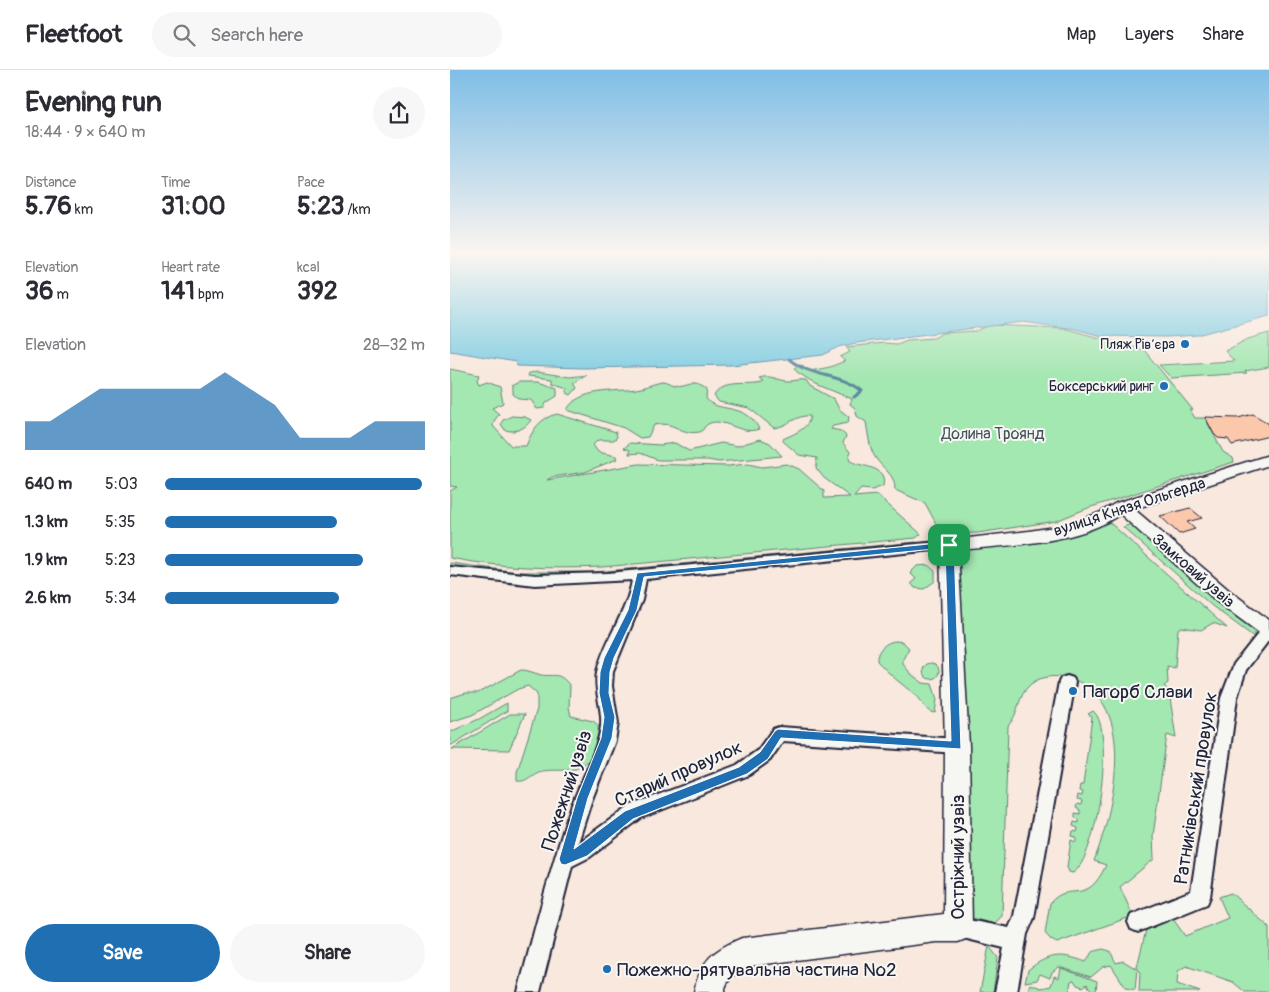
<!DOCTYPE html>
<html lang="en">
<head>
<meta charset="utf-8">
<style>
	:root { --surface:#fff; --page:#f7f7f7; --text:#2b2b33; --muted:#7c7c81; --line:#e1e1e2; --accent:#1f6fb2 }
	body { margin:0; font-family:Pangolin,sans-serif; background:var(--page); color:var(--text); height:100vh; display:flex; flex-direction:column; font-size:19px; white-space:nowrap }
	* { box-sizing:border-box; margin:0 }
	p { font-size:16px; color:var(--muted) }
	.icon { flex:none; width:28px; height:28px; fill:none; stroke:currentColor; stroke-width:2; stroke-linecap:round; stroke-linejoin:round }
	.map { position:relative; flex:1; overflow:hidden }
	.drawer { display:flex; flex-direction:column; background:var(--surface); width:450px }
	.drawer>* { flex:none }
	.pin { position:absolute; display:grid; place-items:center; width:42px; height:42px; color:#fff; margin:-21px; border-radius:10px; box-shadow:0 2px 8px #0006 }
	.round { display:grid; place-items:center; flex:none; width:52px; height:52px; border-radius:26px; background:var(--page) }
	.headline { display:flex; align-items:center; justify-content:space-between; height:85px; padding:0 25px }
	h1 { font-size:28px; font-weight:700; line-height:38px }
	.figures { display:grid; grid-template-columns:repeat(3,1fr); gap:8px; height:85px; padding:5px 25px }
	.figures div { display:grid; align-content:center }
	.figures b { font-size:25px; font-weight:700 }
	.figures small { font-size:14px; font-weight:400 }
	.figures p { font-size:14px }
	.chart { height:140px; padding:10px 25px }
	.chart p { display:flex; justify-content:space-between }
	.chart svg { width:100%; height:90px; margin-top:5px; fill:var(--accent); opacity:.7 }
	.primary-button { display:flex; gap:10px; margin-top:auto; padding:10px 25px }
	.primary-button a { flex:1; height:58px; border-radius:30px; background:var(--accent); color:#fff; font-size:20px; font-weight:700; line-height:58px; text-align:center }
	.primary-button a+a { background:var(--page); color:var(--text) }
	ul { padding:0 25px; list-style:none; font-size:16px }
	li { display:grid; grid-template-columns:80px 60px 1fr; align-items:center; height:38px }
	li i { height:12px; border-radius:6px; background:var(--accent) }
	header { display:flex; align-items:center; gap:30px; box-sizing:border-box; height:70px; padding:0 25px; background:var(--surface); border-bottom:1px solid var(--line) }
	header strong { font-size:24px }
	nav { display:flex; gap:28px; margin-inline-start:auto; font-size:18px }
	.search { width:350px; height:45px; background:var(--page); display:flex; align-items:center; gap:12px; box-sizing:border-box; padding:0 18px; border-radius:28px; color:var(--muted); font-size:19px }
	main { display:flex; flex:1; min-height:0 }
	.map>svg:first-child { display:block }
	.green { fill:#a3e7b1; stroke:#628476 }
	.water { fill:#82cee2; stroke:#5c899f }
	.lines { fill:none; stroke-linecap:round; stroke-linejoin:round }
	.stream { stroke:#5c899f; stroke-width:3 }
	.building { fill:#fcc8ac; stroke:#22223b }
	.street-casing { stroke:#22223b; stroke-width:4 }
	.secondary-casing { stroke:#22223b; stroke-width:3 }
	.street { fill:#f6f6f2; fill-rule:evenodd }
	.secondary { fill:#f6f6f2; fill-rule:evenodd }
	.route { fill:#1f6fb2; stroke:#fff; fill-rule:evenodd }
	.poi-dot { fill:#1f6fb2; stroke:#f6f6f2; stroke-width:2 }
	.labels { text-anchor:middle; stroke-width:4; stroke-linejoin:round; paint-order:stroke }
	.far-poi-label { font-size:14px; fill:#22223b; stroke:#f6f6f2; text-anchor:end }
	.park-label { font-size:16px; fill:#425358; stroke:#f6f6f2 }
	.street-label { font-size:16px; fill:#22223b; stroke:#f6f6f2 }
	.near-poi-label { font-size:19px; fill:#22223b; stroke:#f6f6f2; text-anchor:start }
	.near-street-label { font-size:19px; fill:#22223b; stroke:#f6f6f2 }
</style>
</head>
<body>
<header>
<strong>Fleetfoot</strong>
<div class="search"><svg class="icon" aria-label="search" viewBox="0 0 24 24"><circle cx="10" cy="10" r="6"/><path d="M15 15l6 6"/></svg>Search here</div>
<nav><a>Map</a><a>Layers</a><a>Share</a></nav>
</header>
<main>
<section class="drawer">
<div class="headline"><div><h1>Evening run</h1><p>18:44 · 9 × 640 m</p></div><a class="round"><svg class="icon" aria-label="share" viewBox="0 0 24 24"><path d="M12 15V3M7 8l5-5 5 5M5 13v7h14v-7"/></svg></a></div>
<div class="figures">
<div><p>Distance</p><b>5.76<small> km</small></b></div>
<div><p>Time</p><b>31:00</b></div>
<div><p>Pace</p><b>5:23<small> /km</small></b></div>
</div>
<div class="figures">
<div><p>Elevation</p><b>36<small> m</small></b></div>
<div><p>Heart rate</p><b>141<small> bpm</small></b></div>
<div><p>kcal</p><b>392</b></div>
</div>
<div class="chart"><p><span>Elevation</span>28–32 m</p>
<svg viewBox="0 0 160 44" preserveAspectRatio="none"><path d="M0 44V30L10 30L20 22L30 14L40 14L50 14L60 14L70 14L80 6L90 14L100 22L110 38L120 38L130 38L140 30L150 30L160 30V44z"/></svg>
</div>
<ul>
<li><b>640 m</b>5:03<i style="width:99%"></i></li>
<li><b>1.3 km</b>5:35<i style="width:66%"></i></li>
<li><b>1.9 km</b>5:23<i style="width:76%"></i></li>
<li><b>2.6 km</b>5:34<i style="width:67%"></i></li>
</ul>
<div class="primary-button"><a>Save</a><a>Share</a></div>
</section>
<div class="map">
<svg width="819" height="922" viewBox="0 0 819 922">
	<rect width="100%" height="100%" fill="#f8e8dd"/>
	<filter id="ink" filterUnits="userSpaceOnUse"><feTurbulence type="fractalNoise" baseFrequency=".02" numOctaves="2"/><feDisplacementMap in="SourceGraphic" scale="10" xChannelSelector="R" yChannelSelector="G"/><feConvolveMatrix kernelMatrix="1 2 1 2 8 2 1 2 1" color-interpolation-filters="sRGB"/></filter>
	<g filter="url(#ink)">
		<path class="green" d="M539,255l74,3 81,22 49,60h-3l5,8h10l18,34 10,6 1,4 -146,46 -32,13 -78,12 -25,1 -13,-3 -15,-28 -30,-13c0,-17 -12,-20 -20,-33 -6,-9 -7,-25 -9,-35l-9,-6 -2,-8 -5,-4 2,-5 -36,-15 -19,-12 -3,-4 8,-3 8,6 20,-4 15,-6 -5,-4 10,-5 -4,-5 38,-4 13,1 10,-4 27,-2 8,-5 35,-2z
			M819,263v34l-24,4 2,2 -76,5 -12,-13 75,-4 -9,-10 23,-12z
			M0,299l29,6 -2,6 2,4 8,-3 13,5 3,16 -11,5 7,6 -5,7 -1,5 18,20h15c6,-15 13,-28 31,-32l59,18 1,5 -3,3h-16l-5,5 5,7 18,4 1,3 -32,13 -33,5 -5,3 92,-16 89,2 20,-2 14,3 25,-3 12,5 25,22v7l26,-1 -26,-19 -8,-10 1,-10 -18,-3 -16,-14v-2c10,-5 26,-10 27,-23 -13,-2 -23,11 -36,12l-25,-20 -30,-6 -5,-6c9,-17 33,-9 48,-13l1,-2 -4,-3c12,-4 19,3 30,3 6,0 10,-2 17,-1l4,6 24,13 5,10 10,8 -1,6 -15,3 -2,3 10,2 5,5 -3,7 7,9 -1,8c10,8 39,4 34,26l-11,4 -11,-1 -7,8 23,-2 44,39 -5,4 -314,29c-51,2 -102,1 -152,-9v-67l7,-4 -7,-1z
			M87,302l33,5 17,-2 -13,8 3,5 -6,7 -4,-2v-5l-15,-5v-4l-24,-3 1,-3z
			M69,312h19l19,6v8l-11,7 -2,5 -7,1 -6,-9 -12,-1 -6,-5v-6l-2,-2z
			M213,312c5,0 7,3 12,4 12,3 17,-9 32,4l-1,8c9,16 40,3 53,31 -18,7 -36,-13 -51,-5 -4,2 -4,6 -8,8 -20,4 -25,-12 -46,-7l-6,12 -8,1 -16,-10 -57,-18c11,-22 49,-18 69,-21 10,-1 17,-6 27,-7z
			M62,346l13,1 6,3c-6,9 -16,13 -26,10l-4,-6 2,-4z
			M310,369l10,4 12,13 -63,6 -11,-2h-50l-18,-7 -11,1 1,-4 -6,-2 6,-5 30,2 15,-2 14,8 32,-8 16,3z
			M658,451l119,107 -14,-5 -12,7 -20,-3 -3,2 -3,39 -8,-2 1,17 -4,3 5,5 7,47 -9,-3 -14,101 1,23 -34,28 13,29 -76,27 -6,-3 -6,-7 5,-30c20,-24 36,6 56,-38l-12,-4c19,-49 46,-159 -22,-182 -13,-4 -30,-4 -41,5 -14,11 -11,29 -23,42l-6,190 -8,8 -22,-6 -17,-370z
			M682,454l119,103 3,5v5l-42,-31 -89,-79z
			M466,472l-5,3c-68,6 -136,13 -204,20 -86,8 -171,16 -257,2v-4l68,9h77z
			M478,495l7,6v10l-11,8 -9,-1 -4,-5 5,-4 -6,-6 7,-7z
			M446,571l7,1 6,6 -6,11v5l8,10 12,9 9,1 5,15 -2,14c-11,-1 -12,-12 -19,-18 -14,-10 -27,-21 -39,-34 -1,-10 9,-20 19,-20z
			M473 601a8 8 0 1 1 16 0a8 8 0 1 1-16 0Z
			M71,600c7,0 13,3 20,5 14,2 18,-4 29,11l-1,21 2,9 22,5 5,4c1,8 -1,15 -4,23 -9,29 -29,20 -52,23 -10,2 -15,12 -25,10v-9l20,-63v-15l-9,-8 -10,3 -46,26 -22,7v-24l16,-5h12z
			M57,633v8l-57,35v-14l29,-13z
			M643,641c23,17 4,148 -20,162l-4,-1 -2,-5 4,-27 5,2v-5l-4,-1 1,-5 4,1 1,-4 -5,-2 1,-4 5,1v-4l-4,-2v-4l5,1v-4l-4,-2 1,-4 4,1 1,-4 -5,-1 1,-5 4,1 1,-4 -4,-1 1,-6h3l9,-68 -4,-3z
			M60,644h15l-16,36 -57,-1z
			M781,823l38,34v65h-24l-12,-10 -47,-16 -8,5 -1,13 23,8h-61l1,-20 -3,-5 10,-41 24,-10 14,20 43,-18 -9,-21z
			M539,876l9,12 -5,34h-13z
			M653,879l7,2 6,12 7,-2 14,8 -2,21 -9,-2 -15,-23 -8,2 -12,10 -32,-10 -7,5 -2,6 -10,-4 -3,6 -12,2 3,-12c21,-17 34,-17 58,-8l6,-10z
			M611,898l36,13 -1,11 -6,-3 -3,-5 -4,3 -6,-2 -3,-5 -3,1 -2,11h-41l2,-8 11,4 10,-2 3,-10 5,2z"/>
		<path class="water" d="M0,182h819v64l-71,19 -32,2 -64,-1 -27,-7 -52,-7 -167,21 -17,4 -16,8 -91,10 -149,3 -66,-2 -1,-4 -66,-11z"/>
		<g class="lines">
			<path class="stream" d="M339,289c22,19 51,14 73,32l-8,6"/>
		</g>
		<path class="building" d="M803,344l16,10v12l-37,9 -4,-6 -10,-1 -4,-4 -9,-17 33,1z
			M740,438l12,10 -15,4 8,7 -16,5 -19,-18z"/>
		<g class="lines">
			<defs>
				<path id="street" d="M499,471l5,1 1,3 -1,3 -308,31 -4,21 -29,71 -1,15 6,37 -3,18 -24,61 -13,41 51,-37 108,-41 21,-15 15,-21 6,-2 178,12 6,2 2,5 -2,5 -6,2 -174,-12 -13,19 -21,15 -108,43 -51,39 -18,9 -32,126h-22c16,-60 31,-120 51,-179 9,-27 25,-53 31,-81 5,-20 -7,-40 -3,-60 7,-32 30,-59 35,-92l-97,5 -85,-10v-8l85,8 73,-2z
					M819,555v15l-23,30 -9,28 -27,199 -3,7 -69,28 -7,-3 -3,-7 3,-7 60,-24 30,-193 13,-34 30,-38z
					M617,606l6,2 2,4 -41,236 -7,16 -10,58h-22l9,-44 -53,-13 -3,-7 3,-7 7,-3 51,10 5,-12 45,-234 2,-4z"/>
				<path id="secondary" d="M819,385v10l-135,44 96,82 39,29v17l-7,-2 -46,-34 -96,-87c-41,30 -112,31 -162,36l11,196 3,182 -4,10 -10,4h-22l-186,24c-13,4 -23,12 -26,26h-30c7,-32 19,-42 48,-54l202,-24 1,-168 -5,-201 3,-4 86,-10 38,-6 32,-12 17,-10z"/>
			</defs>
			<use href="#street" class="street-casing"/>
			<use href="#secondary" class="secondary-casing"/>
			<use href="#street" class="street"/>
			<use href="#secondary" class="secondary"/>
		</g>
	</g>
	<linearGradient id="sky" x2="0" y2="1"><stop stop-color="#7fbee6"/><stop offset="0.59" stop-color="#fcf5f0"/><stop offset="1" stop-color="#fcf5f0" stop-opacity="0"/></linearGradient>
	<rect width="819" height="311" fill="url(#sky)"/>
	<path class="route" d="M499,472l5,3 7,204 -180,-11 -13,21 -21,15 -114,45 -46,37 -22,9 -4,-1 -2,-5 18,-61 24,-60 3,-21 -5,-24 1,-21 4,-14 24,-48 9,-37zM495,478l6,193 -173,-12 -3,2 -15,21 -21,15 -114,44 -51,38 14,-51 24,-60 3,-21 -6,-24 1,-21 4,-14 23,-48 7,-33z"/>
	<g class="poi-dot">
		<circle cx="735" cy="274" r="5"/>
		<circle cx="714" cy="316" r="5"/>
		<circle cx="623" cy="621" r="5"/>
		<circle cx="157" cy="899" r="5"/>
	</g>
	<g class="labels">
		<g class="far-poi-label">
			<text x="725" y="279">Пляж Рівʼєра</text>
			<text x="704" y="321">Боксерський ринг</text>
		</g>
		<g class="park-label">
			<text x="543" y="369">Долина Троянд</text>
		</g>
		<g class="street-label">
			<text transform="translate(679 436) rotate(-18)" y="6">вулиця Князя Ольгерда</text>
			<text transform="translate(744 500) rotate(41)" y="6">Замковий узвіз</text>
		</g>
		<g class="near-poi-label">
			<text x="633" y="628">Пагорб Слави</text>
			<text x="167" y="906">Пожежно-рятувальна частина №2</text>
		</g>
		<g class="near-street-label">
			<text transform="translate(228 703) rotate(-24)" y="7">Старий провулок</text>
			<text transform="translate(745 718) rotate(-81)" y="7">Ратниківський провулок</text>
			<text transform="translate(116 720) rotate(-72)" y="7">Пожежний узвіз</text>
			<text transform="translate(507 787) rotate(-90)" y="7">Остріжний узвіз</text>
		</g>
	</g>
</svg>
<div class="pin" style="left:499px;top:475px;background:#1e9e55"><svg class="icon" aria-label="arrive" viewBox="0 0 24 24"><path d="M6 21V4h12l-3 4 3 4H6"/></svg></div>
</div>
</main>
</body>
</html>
